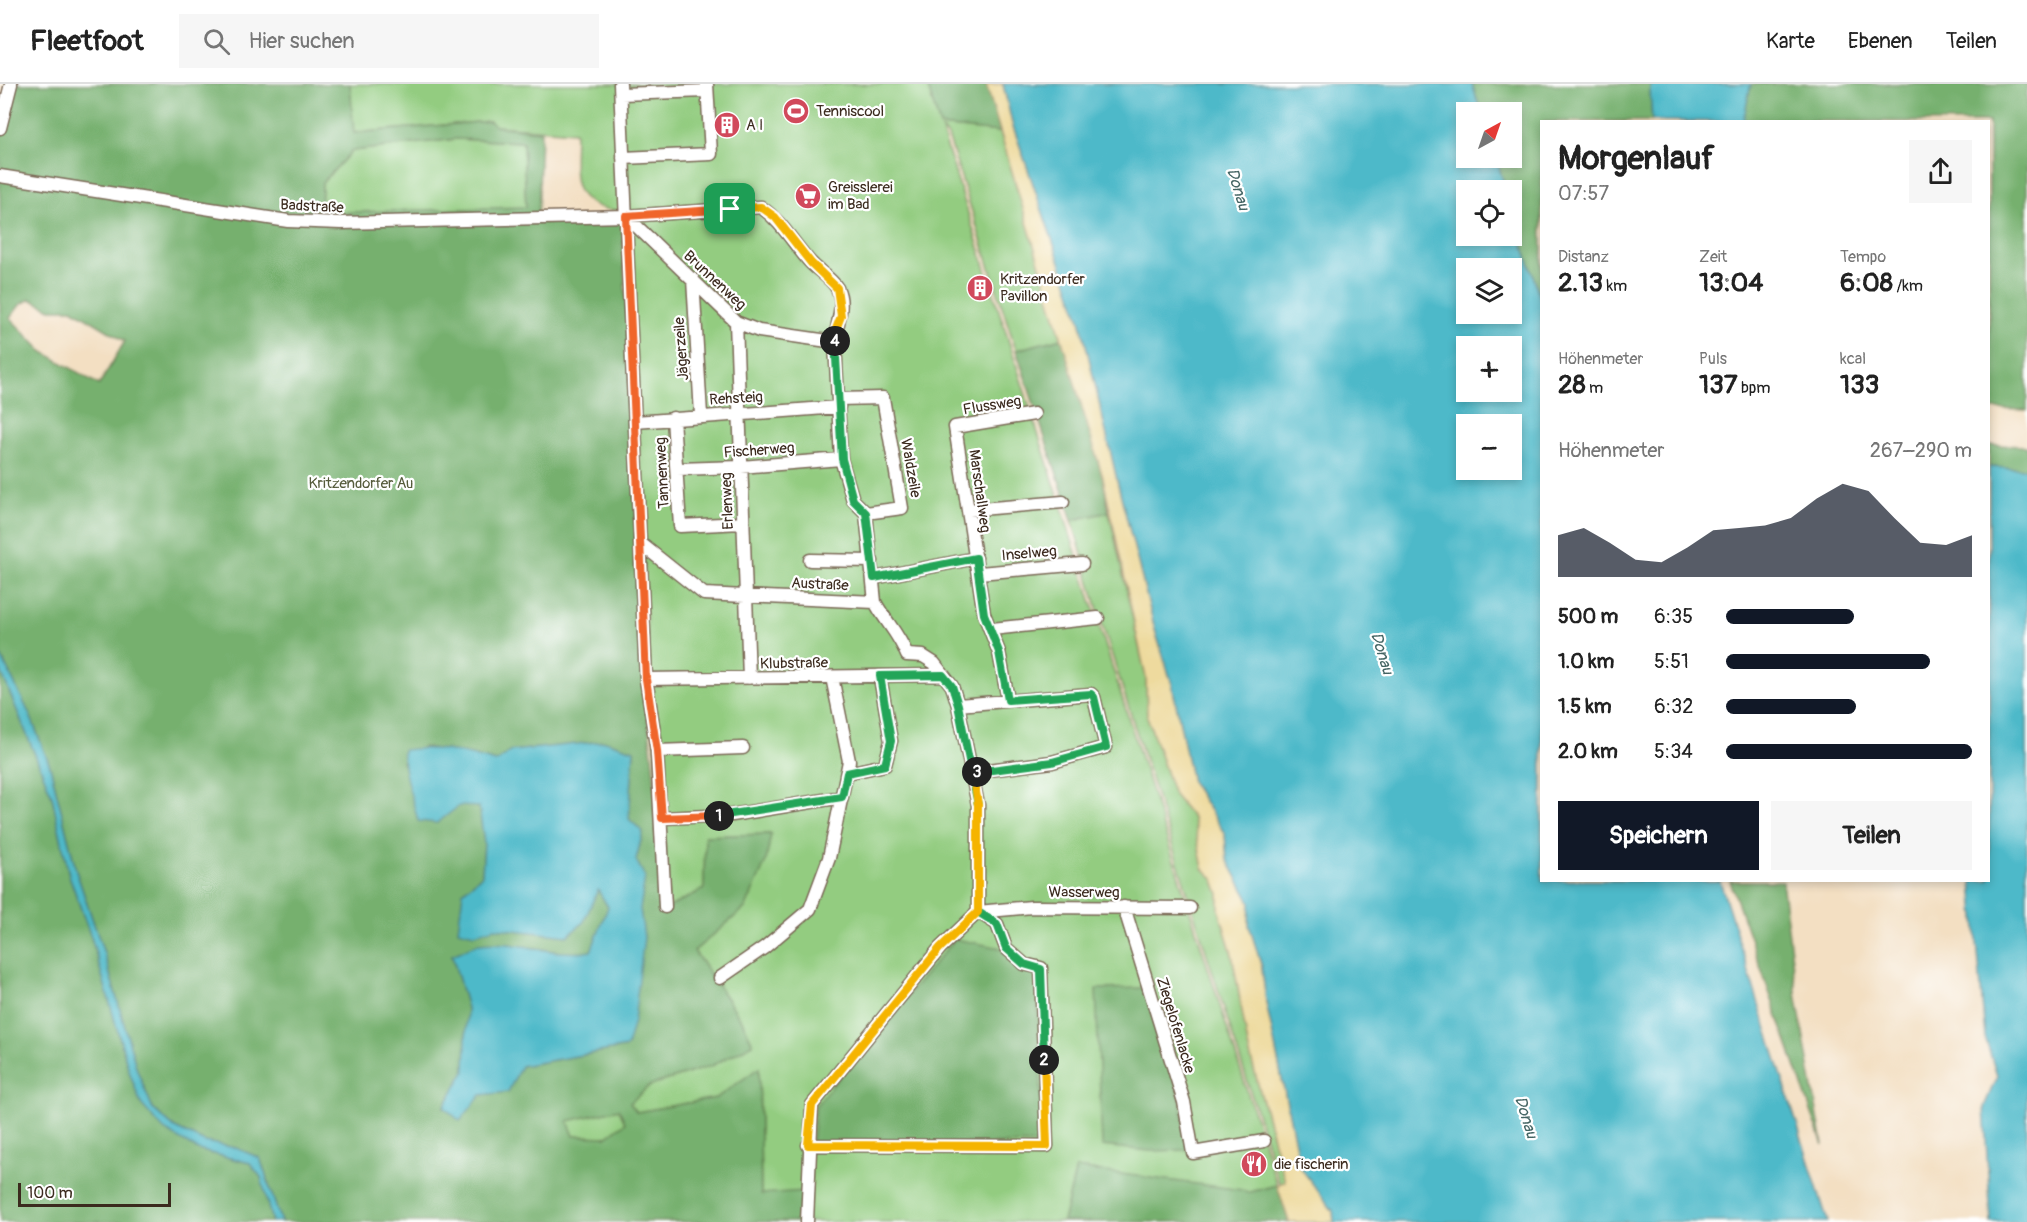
<!DOCTYPE html>
<html lang="de">
<head>
<meta charset="utf-8">
<style>
	:root { --surface:#fff; --page:#f6f6f6; --text:#222; --muted:#767676; --line:#e0e0e0; --accent:#111827 }
	body { margin:0; font-family:Pangolin,sans-serif; background:var(--page); color:var(--text); height:100vh; display:flex; flex-direction:column; font-size:22px; white-space:nowrap }
	* { box-sizing:border-box; margin:0 }
	p { font-size:20px; color:var(--muted) }
	.icon { flex:none; width:33px; height:33px; fill:none; stroke:currentColor; stroke-width:2; stroke-linecap:round; stroke-linejoin:round }
	.map { position:relative; flex:1; overflow:hidden }
	.details { position:absolute; left:1540px; top:36px; width:450px; height:762px; display:flex; flex-direction:column; background:var(--surface); border-radius:0px; box-shadow:0 3px 9px #0003 }
	.details>* { flex:none }
	.needle { width:39px; rotate:40deg }
	.controls { position:absolute; left:1456px; top:18px; display:grid; gap:12px }
	.controls a { display:grid; place-items:center; width:66px; height:66px; border-radius:0px; background:var(--surface); box-shadow:0 3px 9px #0003; font-size:30px }
	.scale { position:absolute; left:18px; bottom:15px; width:153px; box-sizing:border-box; padding-left:6px; border:3px solid #3b2a1e; border-top:0; font-size:16px; line-height:21px; white-space:nowrap; color:#3b2a1e; -webkit-text-stroke:4px #fff; paint-order:stroke }
	.pin { position:absolute; display:grid; place-items:center; width:51px; height:51px; color:#fff; margin:-26px; border-radius:12px; box-shadow:0 3px 9px #0006 }
	.km { position:absolute; width:30px; height:30px; margin:-15px; border-radius:50%; background:#222; color:#fff; font-size:16px; line-height:30px; text-align:center }
	.round { display:grid; place-items:center; flex:none; width:63px; height:63px; border-radius:0px; background:var(--page) }
	.headline { display:flex; align-items:center; justify-content:space-between; height:102px; padding:0 18px }
	h1 { font-size:33px; font-weight:700; line-height:45px }
	.stats { display:grid; grid-template-columns:repeat(3,1fr); gap:9px; height:102px; padding:6px 18px }
	.stats div { display:grid; align-content:center }
	.stats b { font-size:26px; font-weight:700 }
	.stats small { font-size:16px; font-weight:400 }
	.stats p { font-size:16px }
	.chart { height:168px; padding:12px 18px }
	.chart p { display:flex; justify-content:space-between }
	.chart svg { width:100%; height:108px; margin-top:6px; fill:var(--accent); opacity:.7 }
	.cta { display:flex; gap:12px; margin-top:auto; padding:12px 18px }
	.cta a { flex:1; height:69px; border-radius:0px; background:var(--accent); color:#fff; font-size:24px; font-weight:700; line-height:69px; text-align:center }
	.cta a+a { background:var(--page); color:var(--text) }
	ul { padding:0 18px; list-style:none; font-size:20px }
	li { display:grid; grid-template-columns:96px 72px 1fr; align-items:center; height:45px }
	li i { height:15px; border-radius:8px; background:var(--accent) }
	header { display:flex; align-items:center; gap:36px; box-sizing:border-box; height:84px; padding:0 30px; background:var(--surface); border-bottom:2px solid var(--line) }
	header strong { font-size:28px }
	nav { display:flex; gap:33px; margin-inline-start:auto; font-size:21px }
	.search { width:420px; height:54px; background:var(--page); display:flex; align-items:center; gap:15px; box-sizing:border-box; padding:0 21px; border-radius:0px; color:var(--muted); font-size:22px }
	.map>svg:first-child { display:block }
	.green { fill:#93cc80; stroke:#677b4f; stroke-width:1.5 }
	.forest { fill:#76b06e; stroke:#586d46; stroke-width:1.5; fill-rule:evenodd }
	.sand { fill:#eeda9e; stroke:#94825e; stroke-width:1.5 }
	.water { fill:#4db9c9; stroke:#447274; stroke-width:1.5; fill-rule:evenodd }
	.lines { fill:none; stroke-linecap:round; stroke-linejoin:round }
	.minor-casing { stroke:#7b6957; stroke-width:15 }
	.minor { stroke:#fff; stroke-width:12 }
	.split-1-casing { stroke:#fff; stroke-width:12 }
	.split-2-casing { stroke:#fff; stroke-width:12 }
	.split-3-casing { stroke:#fff; stroke-width:12 }
	.split-4-casing { stroke:#fff; stroke-width:12 }
	.split-5-casing { stroke:#fff; stroke-width:12 }
	.split-1 { stroke:#f0652b; stroke-width:8 }
	.split-2 { stroke:#22a559; stroke-width:8 }
	.split-3 { stroke:#f5b400; stroke-width:8 }
	.split-4 { stroke:#22a559; stroke-width:8 }
	.split-5 { stroke:#f5b400; stroke-width:8 }
	.labels { text-anchor:middle; stroke-width:4.5; stroke-linejoin:round; paint-order:stroke }
	.poi-label { font-size:15px; fill:#3b2a1e; stroke:#fff; text-anchor:start }
	.street-label { font-size:15px; fill:#3b2a1e; stroke:#fff }
	.park-label { font-size:15px; fill:#555b3b; stroke:#fff }
	.water-label { font-size:16px; font-style:italic; fill:#426362; stroke:#fff }
</style>
</head>
<body>
<header>
<strong>Fleetfoot</strong>
<div class="search"><svg class="icon" aria-label="search" viewBox="0 0 24 24"><circle cx="10" cy="10" r="6"/><path d="M15 15l6 6"/></svg>Hier suchen</div>
<nav><a>Karte</a><a>Ebenen</a><a>Teilen</a></nav>
</header>
<div class="map">
<svg width="2027" height="1138" viewBox="0 0 2027 1138">
	<rect width="100%" height="100%" fill="#fff"/>
	<filter id="ink" filterUnits="userSpaceOnUse"><feTurbulence type="fractalNoise" baseFrequency=".0167" numOctaves="2"/><feDisplacementMap in="SourceGraphic" scale="12" xChannelSelector="R" yChannelSelector="G"/><feConvolveMatrix kernelMatrix="1 2 1 2 8 2 1 2 1" color-interpolation-filters="sRGB"/></filter>
	<filter id="wash" filterUnits="userSpaceOnUse"><feTurbulence type="fractalNoise" baseFrequency=".008" numOctaves="4" result="noise"/><feDisplacementMap in="SourceGraphic" scale="24" xChannelSelector="R" yChannelSelector="G"/><feGaussianBlur stdDeviation="1.35" result="paint"/><feColorMatrix in="noise" values="0 0 0 0 0 0 0 0 0 0 0 0 0 0 0 0 0 1.4 0 .05"/><feComposite in="paint" operator="in"/></filter>
	<g filter="url(#wash)">
		<rect width="100%" height="100%" fill="#f3dfc2"/>
		<path class="green" d="M350,0h577l13,42 60,6 62,206 -46,12 -68,-214 -7,-8 336,1057 -30,8 -171,-25 -13,54h-259l-43,-28 -2,-125 -43,29 -79,14 -8,-9 20,-17 62,-20 42,-22 -11,-23 -48,-70 52,-44 25,-73 -66,2 -1,53 -36,19 -19,-228 -20,-467c-62,-7 -55,-28 -54,-81l-80,-6 -5,-5 -137,12z
			M456,55l67,3 3,66 -205,6 1,-31 30,-32z
			M1109,428l37,166 1,38 27,79 19,23 10,50 11,12 5,14v16l13,44 17,97 36,130 -5,4 -180,-568 -28,-97z
			M619,1025l6,14 -19,14 -32,-1 -7,-15z"/>
		<path class="forest" d="M11,0h339l4,49 136,-12 5,5 46,5 -3,91 84,-2 22,460 24,228 36,-19 1,-53 66,-2 -5,27 -20,46 -52,44 48,70 11,23 -42,22 -62,20 -19,17 7,9 79,-14 43,-30 2,126 43,-3v31h-523l-21,-64 -24,-10 -31,-6 -30,-14 -22,-19 -16,-39 -33,-117 -27,-79 -27,-108 -20,-51 -30,-61v-529zM456,55l67,3 3,65 -205,6 1,-30 30,-32zM30,215l21,10h21l53,32 -26,44 -57,-34 -32,-33 10,-13zM605,657l29,9 -5,69 14,13 -7,28 9,17 -5,32 4,28 -17,110 -106,19 -13,25 -27,4 -37,12 21,-36 2,-63 -15,-53 85,-7 36,7 19,-4 16,-43 -10,-19 -15,34 -16,13 -72,-8 -21,6 -11,-42 19,-17 2,-32 -5,-37h-20l-52,-33 -5,-11 21,-15 37,5 36,10 15,-11zM619,1025l6,14 -19,14 -32,-1 -6,-15z
			M927,0h59l14,48 -60,-6z
			M1472,0h180l-2,5 2,32 -110,1v182l-30,-95v-19h-6l-10,-32h16v-46h-31z
			M1751,0h276v326l-38,-1v-287l-246,-1z
			M1062,254l41,140 6,34 -37,8 -56,-170z
			M1989,361l38,1v23l-38,-2z
			M0,585l52,127 17,79 23,65 37,131 12,33 57,46 52,13 11,14 11,45h-272z
			M1730,797h52l15,118 26,146z
			M955,855l46,9c9,14 21,19 36,24l6,172 -231,-2 4,-37z
			M1145,904l35,110 8,52 -38,1 -48,-5 -6,-157z
			M1076,1084l166,22 5,3 30,-8 12,37h-226z"/>
		<path class="sand" d="M986,0h17l9,39 69,200 37,161 38,149 16,51 20,98 33,52 2,25 23,43 -1,23 13,42 4,35 34,164 33,45 1,11h-45l-12,-37 8,-4 -36,-130 -17,-97 -13,-44v-16l-5,-14 -11,-12 -10,-50 -19,-23 -27,-79 -1,-38 -43,-200z"/>
		<path class="water" d="M1003,0h469l9,28h-14v46h29l10,32h-39v46h45v-27l30,95v576l178,1 108,341h-494l-1,-11 -33,-44 -34,-165 -4,-35 -13,-42 1,-23 -23,-43 -2,-25 -33,-52 -20,-98 -16,-51 -38,-149 -37,-161 -69,-200zM1467,184h45v46h-45zM1467,262h45v46h-45zM1467,340h45v46h-45z
			M1652,0h99l-8,38 -91,-1 -2,-32z
			M1989,383l38,2v753h-36l-7,-115 13,-31 -12,-39 -13,-156 17,-1z
			M0,570l30,61 20,51 27,108 27,79 33,117 16,39 22,19 30,14 31,6 24,10 21,64h-9l-11,-45 -11,-14 -52,-13 -34,-20 -23,-26 -12,-33 -37,-131 -23,-65 -17,-79 -52,-127z
			M605,657l29,9 -5,69 14,13 -7,28 9,17 -5,32 4,28 -10,84 -7,26 -106,19 -13,26 -27,3 -21,26 -16,-14 21,-36 2,-63 -15,-53c9,-3 18,-9 27,-11 37,-5 76,14 112,7l17,-44 -10,-17 -15,33 -16,13 -72,-8 -21,6 -16,-4 5,-38 19,-17 2,-32 -5,-36 -20,-1 -22,17 -19,-2c-5,-21 -17,-53 -15,-71 33,-5 62,3 93,12l15,-11z"/>
	</g>
	<g filter="url(#ink)">
		<g class="lines">
			<defs>
				<path id="minor" d="M620,0l26,595 11,72 8,156
					M621,10l86,-3
					M0,44l11,-44
					M623,74l88,-4 -4,-70
					M0,92l288,45 53,2 285,-7 135,-9c21,15 32,36 49,55 7,8 21,16 27,26 9,17 -1,36 -2,54l6,117 12,41 13,13 9,89
					M626,132l110,106 23,9 76,11
					M693,195l8,136
					M736,238l13,356
					M838,315l45,-1 19,110 -36,5
					M673,334l7,108 63,-3
					M635,338l204,-15
					M677,385l64,-2 100,-8
					M969,426l94,-8
					M640,459l64,51 171,8c10,19 24,32 32,53l16,1 11,7 18,23 6,19 20,100v107
					M810,476l62,1
					M979,489l103,-9
					M874,494l102,-20
					M992,545l106,-11
					M646,595l297,-4
					M1008,616l-9,-48 -15,-38 -29,-187 79,-13
					M958,621l133,-11 3,3 12,50 -54,15 -79,10
					M657,667l86,-3
					M847,689l38,-8 6,-24 -11,-64
					M662,734l70,-3 110,-18
					M1124,823l60,195 9,51 71,-12
					M978,828l54,-5 158,1
					M720,894l45,-31 45,-38 19,-51 20,-97 -17,-84
					M808,1061l239,1 -6,-178 -17,-4 -18,-16 -9,-24 -19,-12
					M807,1138l5,-117 128,-157 38,-36"/>
			</defs>
			<use href="#minor" class="minor-casing"/>
			<use href="#minor" class="minor"/>
		</g>
	</g>
	<g class="lines" filter="url(#ink)">
		<defs>
			<path id="split-1" d="M719,732l-57,2 -5,-67 -11,-72 -20,-463 104,-7"/>
			<path id="split-2" d="M719,732l123,-19 5,-24 38,-8 6,-24 -11,-65 63,-1 9,11 6,19 20,100v107l19,12 9,24 18,16 17,5 3,91"/>
			<path id="split-3" d="M977,688h-4l5,33v107l-38,36 -128,157 -4,40 239,1 -3,-86"/>
			<path id="split-4" d="M835,257l7,118 11,41 13,13 8,65 102,-20 8,56 15,38 9,48 83,-6 3,3 12,50 -54,15 -75,10"/>
			<path id="split-5" d="M730,125l31,-2 14,10 36,46 26,25 4,28 -5,13 -1,12"/>
		</defs>
		<use href="#split-1" class="split-1-casing"/>
		<use href="#split-2" class="split-2-casing"/>
		<use href="#split-3" class="split-3-casing"/>
		<use href="#split-4" class="split-4-casing"/>
		<use href="#split-5" class="split-5-casing"/>
		<use href="#split-1" class="split-1"/>
		<use href="#split-2" class="split-2"/>
		<use href="#split-3" class="split-3"/>
		<use href="#split-4" class="split-4"/>
		<use href="#split-5" class="split-5"/>
	</g>
	<defs>
		<symbol id="stadium-disc" viewBox="-11 -11 22 22"><circle r="9.5" fill="#d1495b" stroke="#fff"/><path d="M0-5a6.5 5 0 1 0 0 10a6.5 5 0 1 0 0-10ZM-3.5-1.8h7v3.6h-7Z" fill="#fff"/></symbol>
		<symbol id="building-disc" viewBox="-11 -11 22 22"><circle r="9.5" fill="#d1495b" stroke="#fff"/><path d="M-4-6H4V6H1V3H-1V6H-4ZM-2.5-4.3h1.7v1.8h-1.7ZM.8-4.3h1.7v1.8H.8ZM-2.5-1h1.7V.8h-1.7ZM.8-1h1.7V.8H.8Z" fill="#fff"/></symbol>
		<symbol id="supermarket-disc" viewBox="-11 -11 22 22"><circle r="9.5" fill="#d1495b" stroke="#fff"/><path d="M-6-5.5h2.5l.6 2H6L4.5 2H-2.5L-4.4-4H-6ZM-1.5 3.2a1.3 1.3 0 1 0 .1 0ZM3 3.2a1.3 1.3 0 1 0 .1 0Z" fill="#fff"/></symbol>
		<symbol id="restaurant-disc" viewBox="-11 -11 22 22"><circle r="9.5" fill="#d1495b" stroke="#fff"/><path d="M-5-6h1v4h1v-4h1v4h1v-4h1v5L-1.5 .5V6h-2V.5L-5-1ZM5-6V6H3V1.5H1.5Q1.5-4 5-6Z" fill="#fff"/></symbol>
	</defs>
	<g fill-rule="evenodd">
		<use href="#stadium-disc" x="781" y="12" width="30" height="30"/>
		<use href="#building-disc" x="712" y="26" width="30" height="30"/>
		<use href="#supermarket-disc" x="793" y="97" width="30" height="30"/>
		<use href="#building-disc" x="965" y="189" width="30" height="30"/>
		<use href="#restaurant-disc" x="1239" y="1065" width="30" height="30"/>
	</g>
	<g class="labels">
		<g class="poi-label">
			<text x="816" y="32">Tenniscool</text>
			<text x="746" y="46">A I</text>
			<text x="828" y="108">Greisslerei<tspan x="828" dy="17">im Bad</tspan></text>
			<text x="1000" y="200">Kritzendorfer<tspan x="1000" dy="17">Pavillon</tspan></text>
			<text x="1274" y="1085">die fischerin</text>
		</g>
		<g class="street-label">
			<text transform="translate(312 122) rotate(3)" y="5">Badstraße</text>
			<text transform="translate(715 196) rotate(43)" y="5">Brunnenweg</text>
			<text transform="translate(681 265) rotate(-94)" y="5">Jägerzeile</text>
			<text transform="translate(736 314) rotate(-3)" y="5">Rehsteig</text>
			<text transform="translate(992 321) rotate(-9)" y="5">Flussweg</text>
			<text transform="translate(759 366) rotate(-4)" y="5">Fischerweg</text>
			<text transform="translate(911 384) rotate(80)" y="5">Waldzeile</text>
			<text transform="translate(662 389) rotate(-93)" y="5">Tannenweg</text>
			<text transform="translate(980 407) rotate(82)" y="5">Marschallweg</text>
			<text transform="translate(727 417) rotate(-92)" y="5">Erlenweg</text>
			<text transform="translate(1029 469) rotate(-5)" y="5">Inselweg</text>
			<text transform="translate(820 500) rotate(3)" y="5">Austraße</text>
			<text transform="translate(794 579) rotate(-1)" y="5">Klubstraße</text>
			<text x="1084" y="813">Wasserweg</text>
			<text transform="translate(1176 941) rotate(73)" y="5">Ziegelofenlacke</text>
		</g>
		<g class="park-label">
			<text x="361" y="404">Kritzendorfer Au</text>
		</g>
		<g class="water-label">
			<text transform="translate(1239 105) rotate(73)" y="6">Donau</text>
			<text transform="translate(1383 569) rotate(73)" y="6">Donau</text>
			<text transform="translate(1527 1033) rotate(73)" y="6">Donau</text>
		</g>
	</g>
</svg>
<div class="controls">
<a><svg class="needle" viewBox="-14 -14 28 28"><path d="M0-13l5 13h-10z" fill="#e53935"/><path d="M0 13l5-13h-10z" fill="#767676"/></svg></a>
<a><svg class="icon" aria-label="locate" viewBox="0 0 24 24"><circle cx="12" cy="12" r="6"/><path d="M12 2v4M12 18v4M2 12h4M18 12h4"/></svg></a>
<a><svg class="icon" aria-label="layers" viewBox="0 0 24 24"><path d="M12 4l9 5-9 5-9-5zM3 14l9 5 9-5"/></svg></a>
<a>+</a>
<a>−</a>
</div>
<div class="scale">100 m</div>
<div class="pin" style="left:730px;top:125px;background:#1e9e55"><svg class="icon" aria-label="arrive" viewBox="0 0 24 24"><path d="M6 21V4h12l-3 4 3 4H6"/></svg></div>
<b class="km" style="left:719px;top:732px">1</b>
<b class="km" style="left:1044px;top:976px">2</b>
<b class="km" style="left:977px;top:688px">3</b>
<b class="km" style="left:835px;top:257px">4</b>
<section class="details">
<div class="headline"><div><h1>Morgenlauf</h1><p>07:57</p></div><a class="round"><svg class="icon" aria-label="share" viewBox="0 0 24 24"><path d="M12 15V3M7 8l5-5 5 5M5 13v7h14v-7"/></svg></a></div>
<div class="stats">
<div><p>Distanz</p><b>2.13<small> km</small></b></div>
<div><p>Zeit</p><b>13:04</b></div>
<div><p>Tempo</p><b>6:08<small> /km</small></b></div>
</div>
<div class="stats">
<div><p>Höhenmeter</p><b>28<small> m</small></b></div>
<div><p>Puls</p><b>137<small> bpm</small></b></div>
<div><p>kcal</p><b>133</b></div>
</div>
<div class="chart"><p><span>Höhenmeter</span>267–290 m</p>
<svg viewBox="0 0 160 44" preserveAspectRatio="none"><path d="M0 44V27L10 24L20 30L30 37L40 38L50 32L60 25L70 24L80 23L90 20L100 12L110 6L120 9L130 20L140 30L150 31L160 27V44z"/></svg>
</div>
<ul>
<li><b>500 m</b>6:35<i style="width:52%"></i></li>
<li><b>1.0 km</b>5:51<i style="width:83%"></i></li>
<li><b>1.5 km</b>6:32<i style="width:53%"></i></li>
<li><b>2.0 km</b>5:34<i style="width:100%"></i></li>
</ul>
<div class="cta"><a>Speichern</a><a>Teilen</a></div>
</section>
</div>
</body>
</html>
